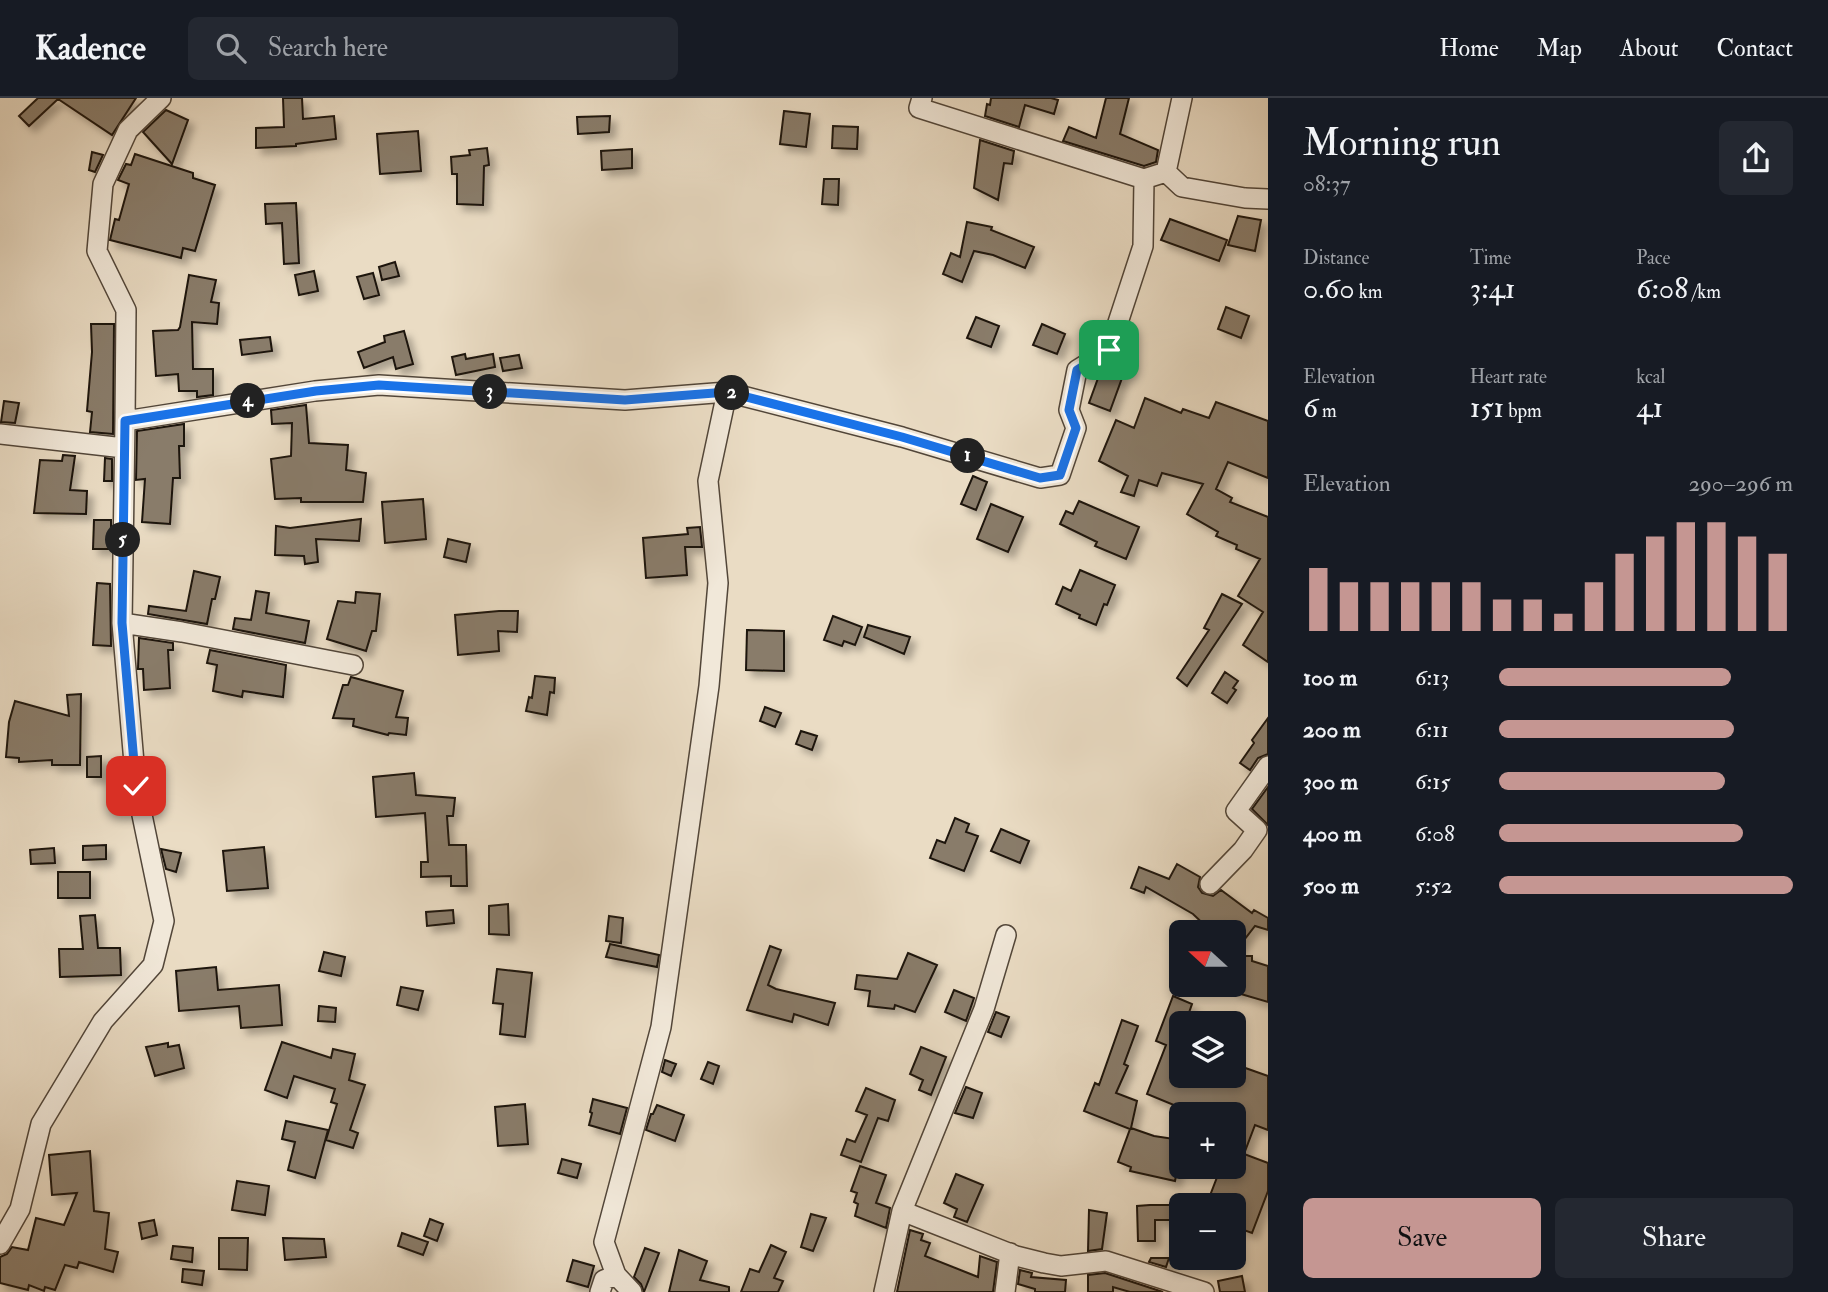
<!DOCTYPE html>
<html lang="en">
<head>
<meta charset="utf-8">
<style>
	:root { --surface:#171b24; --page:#242831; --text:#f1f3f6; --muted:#9ea1a6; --line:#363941; --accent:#c59692 }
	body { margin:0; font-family:"IM FELL Double Pica",serif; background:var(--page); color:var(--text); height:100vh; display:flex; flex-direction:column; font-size:26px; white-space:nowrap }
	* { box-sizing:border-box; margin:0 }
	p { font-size:23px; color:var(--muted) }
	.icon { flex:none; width:38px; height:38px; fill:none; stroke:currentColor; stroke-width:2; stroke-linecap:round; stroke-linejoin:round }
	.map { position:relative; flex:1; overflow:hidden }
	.details { display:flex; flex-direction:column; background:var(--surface); width:560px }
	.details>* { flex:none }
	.needle { width:46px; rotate:291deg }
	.tools { position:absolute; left:1169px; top:822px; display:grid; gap:14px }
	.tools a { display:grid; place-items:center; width:77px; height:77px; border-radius:10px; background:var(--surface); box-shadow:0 4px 10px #0003; font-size:35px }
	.pin { position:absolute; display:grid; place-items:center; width:60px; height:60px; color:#fff; margin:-30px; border-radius:14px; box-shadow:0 4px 10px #0006 }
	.km { position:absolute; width:35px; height:35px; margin:-18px; border-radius:50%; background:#222; color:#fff; font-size:19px; line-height:35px; text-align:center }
	.round { display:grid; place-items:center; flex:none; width:74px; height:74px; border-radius:10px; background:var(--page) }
	.head { display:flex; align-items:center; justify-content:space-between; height:119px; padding:0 35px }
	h1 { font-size:38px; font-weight:600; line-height:52px }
	.stats { display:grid; grid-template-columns:repeat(3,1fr); gap:10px; height:119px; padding:7px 35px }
	.stats div { display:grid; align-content:center }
	.stats b { font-size:30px; font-weight:600 }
	.stats small { font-size:19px; font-weight:400 }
	.stats p { font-size:19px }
	.chart { height:196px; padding:14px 35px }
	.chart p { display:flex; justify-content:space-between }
	.chart svg { width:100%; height:126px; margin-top:7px; stroke:var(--accent); stroke-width:6 }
	.button { display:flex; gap:14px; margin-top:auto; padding:14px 35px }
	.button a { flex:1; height:80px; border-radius:10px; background:var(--accent); color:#111; font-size:28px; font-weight:600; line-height:80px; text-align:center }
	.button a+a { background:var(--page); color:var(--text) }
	ul { padding:0 35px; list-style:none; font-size:23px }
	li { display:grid; grid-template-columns:112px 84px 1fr; align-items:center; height:52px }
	li i { height:18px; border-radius:9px; background:var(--accent) }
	header { display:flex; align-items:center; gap:42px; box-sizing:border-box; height:98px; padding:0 35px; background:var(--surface); border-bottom:2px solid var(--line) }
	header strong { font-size:33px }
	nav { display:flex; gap:38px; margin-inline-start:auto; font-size:24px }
	.search { width:490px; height:63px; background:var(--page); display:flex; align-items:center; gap:18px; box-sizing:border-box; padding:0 24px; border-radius:10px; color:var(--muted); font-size:26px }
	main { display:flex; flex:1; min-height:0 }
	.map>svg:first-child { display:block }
	.building { fill:#897c6b; stroke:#1f140b; stroke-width:2; filter:url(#shadow) }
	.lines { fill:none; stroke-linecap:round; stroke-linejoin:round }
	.minor-casing { stroke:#524639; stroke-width:22 }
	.minor { stroke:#f1e8d9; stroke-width:19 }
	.route-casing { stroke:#fff; stroke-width:14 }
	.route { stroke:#1a73e8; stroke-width:9 }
</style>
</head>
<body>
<header>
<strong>Kadence</strong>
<div class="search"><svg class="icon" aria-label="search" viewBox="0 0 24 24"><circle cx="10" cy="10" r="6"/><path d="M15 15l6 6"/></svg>Search here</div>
<nav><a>Home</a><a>Map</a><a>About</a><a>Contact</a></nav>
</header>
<main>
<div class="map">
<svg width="1268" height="1194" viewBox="0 0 1268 1194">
	<defs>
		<filter id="shadow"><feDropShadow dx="6" dy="6" stdDeviation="3.5" flood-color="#0004"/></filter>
	</defs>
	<rect width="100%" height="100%" fill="#eadcc4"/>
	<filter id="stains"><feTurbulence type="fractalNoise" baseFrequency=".00286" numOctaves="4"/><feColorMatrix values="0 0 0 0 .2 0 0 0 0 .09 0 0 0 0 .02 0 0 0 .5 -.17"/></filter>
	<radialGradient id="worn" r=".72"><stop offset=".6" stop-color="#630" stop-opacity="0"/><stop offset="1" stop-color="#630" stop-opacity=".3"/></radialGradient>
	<path class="building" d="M38,0h98l-24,37 -54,-36 -29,27 -10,-10z
		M283,0h19l1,21 31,-3 2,23 -40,5v2l-40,2v-20l28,-1z
		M991,0h60l7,2 -4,14 -29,-9 -6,22 -34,-11 2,-12 3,1z
		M1106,0h23l-9,36 38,16 -2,12 -12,4 -81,-25 6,-14 27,11z
		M166,12l22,10 -16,44 -29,-32z
		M784,13l26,3 -4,33 -26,-3z
		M610,18l-1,16 -31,2 -1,-17z
		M833,28l25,1 -1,22 -25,-1z
		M418,33l3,40 -41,3 -3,-40z
		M980,42l34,11 -2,13 -8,-1 -6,37 -24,-12z
		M487,50l2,17 -5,1 -1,39 -26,-1v-30h-5l-1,-17 19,-2 -1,-5z
		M632,51v19l-30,2 -1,-19z
		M92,54l11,3 -8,17 -6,-2z
		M135,56l58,19v5l22,7 -20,66 -12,-3 -2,10 -71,-18 5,-21 4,1 10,-36 -11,-4 8,-16 5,1z
		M824,81h15l-1,26 -16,-1z
		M296,105l3,60 -15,1 -2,-41 -16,1 -1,-20z
		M1238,118l23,4 -6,31 -27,-6z
		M1170,121l57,21 -8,21 -58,-21z
		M967,124l25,5 -1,3 43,17 -9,21 -32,-13 -19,-4 -12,31 -19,-8 8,-21 9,4z
		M395,164l4,14 -17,4 -3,-13z
		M314,173l4,20 -19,4 -4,-20z
		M373,175l6,22 -15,4 -7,-22z
		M189,177l27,5 -5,22 8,1 -2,21 -25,-2 1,47h20v26l-16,2v-6h-18l-1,-17 -22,2 -3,-45 25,-1 2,-3z
		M1226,209l23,9 -8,22 -23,-9z
		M976,219l23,9 -8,21 -24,-9z
		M91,226h23l-1,110 -23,-2 2,-20 -5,-1 5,-59z
		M1042,226l23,10 -8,20 -24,-9z
		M404,233l9,33 -17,5 -3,-12 -29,11 -6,-16 27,-10 -1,-6z
		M270,239l2,14 -30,4 -2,-15z
		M465,256l1,5 27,-5 2,13 -39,8 -4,-18z
		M519,257l3,13 -19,3 -3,-13z
		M1101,272l21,8 -12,33 -21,-8z
		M1145,300l36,15 2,-4 26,9 7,-16 52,19v57l-40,-16 -12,27 16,9 -2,4 38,15v145l-25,-17 20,-33 -25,-16 22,-37 -24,-10 1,-4 -21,-9 2,-4 -31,-18 16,-30 -41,-11 -5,13 -18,-6 -5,16 -13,-4 7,-16 -29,-15 17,-41 18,8z
		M4,303l15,2 -4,20 -14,-1z
		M306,307l3,38 39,2 -2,25 20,3 -3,29h-62v-4l-26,1 -4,-40 20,-3 1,-33 -20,1 -1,-14z
		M184,326v22h-5l1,32h-7l-3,46 -28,-2 3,-43 -9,1 1,-49z
		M63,357l12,1 -5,34 17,1 -1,23 -52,-1 6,-53 22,1z
		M105,360l7,1v22h-8z
		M973,378l14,6 -11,28 -15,-6z
		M423,401l3,40 -41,4 -3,-41z
		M1079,403l60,26 -13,32 -31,-13 2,-4 -37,-18 6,-13 7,3z
		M991,406l32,13 -15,35 -31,-13z
		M361,421l-2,22 -43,-2 2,23 -13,2 -1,-8 -29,-1 1,-29 14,2z
		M94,422h17v29h-18z
		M700,429l2,20h-17l2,28 -41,3 -3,-40 45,-4 -1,-6z
		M448,441l22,5 -4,18 -22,-5z
		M1080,472l35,15 -8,20 -3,-1 -8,21 -17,-7 1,-3 -24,-11 7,-17 8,4z
		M194,473l26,6 -5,22h-3l-5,25 -59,-10 1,-8 37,5z
		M97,485l13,1 1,62 -18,-1z
		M256,493l13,2 -3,20 43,8 -4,22 -72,-14 2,-11 16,2z
		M356,494l24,2 -4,37h-4l-6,20 -39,-12 11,-38 17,2z
		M1222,496l20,10 -55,82 -10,-8 32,-48 -5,-2z
		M499,513h19l-1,21 -19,-1 1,20 -41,4 -3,-40z
		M833,518l29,11 -7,18 -11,-4 -2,5 -18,-6z
		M868,527l42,12 -6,17 -40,-17z
		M747,532l37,1v40l-38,-1z
		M139,540l34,5v7h-5l2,38 -26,2 -1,-21h-5z
		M210,552l76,15 -3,32 -40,-6 -1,6 -29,-6 4,-26 -10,-2z
		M1225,574l13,9 -5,7 3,2 -9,13 -15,-10z
		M535,578l20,2 -1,15 -4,-1 -3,23 -21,-4 3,-14 3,1z
		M351,579l52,14 -7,26 12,1 -2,17 -17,-2 -1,2 -35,-9 1,-7 -21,-1 10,-33h5z
		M81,596l-1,71h-28v-5l-33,2v-4l-13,-1 3,-35 6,-21 54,15 -2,-21z
		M765,609l16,6 -6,14 -15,-6z
		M1268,620v36l-10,4 -8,12 -10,-7 14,-20 -2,-3z
		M801,633l16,5 -5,14 -16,-6z
		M101,658v21h-14v-20z
		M414,675l2,22 39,3 -2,18h-6l2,29h17l1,41h-16v-10l-30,1v-15h7l-3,-49 -49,4 -3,-40z
		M1268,689v38l-16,-16z
		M955,720l14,6 -3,8 12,4 -14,35 -34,-13 7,-18 8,3z
		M1001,731l28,12 -9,22 -29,-12z
		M106,747v14l-23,1v-14z
		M264,749l4,41 -41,3 -4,-40z
		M54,750l1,15 -24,1 -1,-14z
		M161,751l20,4 -5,19 -10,-3z
		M1177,766l23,13 -2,10 4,6 11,3 8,-6 31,23 2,-3 14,8v12l-13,-4 -21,27v-20h-21l-20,-19 -47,-27 -2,6 -13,-5 8,-21 30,12z
		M58,774h32v26h-32z
		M508,806l1,31 -20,-1v-28z
		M453,812l1,13 -27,3 -1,-14z
		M95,817l3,33h22l1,27 -61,2 -1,-28h24l-3,-33z
		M609,818l14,2 -2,25 -15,-2z
		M610,846l49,11 -2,12 -51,-10z
		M770,848l11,4 -13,35 8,4 59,14 -7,22 -34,-11 -2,8 -45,-12z
		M324,854l21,5 -4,19 -22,-5z
		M908,855l29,12 -22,47 -20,-7 -1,4 -26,-3 2,-15 -15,-2 2,-14 40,4z
		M1234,858h18v5l16,5v36l-34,-10z
		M216,869l2,23 61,-5 3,40 -41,3 -2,-22 -60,5 -3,-40z
		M497,871l35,4 -7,64 -25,-3 3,-30 -10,-1z
		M401,889l22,4 -5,19 -21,-5z
		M954,892l20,8 -8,23 -21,-9z
		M1173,898l19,8 -7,20h-4v52h53v-12l34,12v54l-13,-5 -11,29 24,9v28l-16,42 -14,-5 3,-8 -7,-5v-9h-28l15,-39h13v-52h-36l-51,-21 19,-49 -10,-4z
		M319,908l17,2 -1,14 -17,-1z
		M996,914l13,5 -8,20 -13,-5z
		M1122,922l16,6 -14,38 4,2 -12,27 21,8 -6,27 23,8 27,4v12l-6,29 -45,-10 1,-4 -13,-5 12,-33 -46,-18 11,-28 4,2z
		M282,944l49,16 2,-9 22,5 -6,26 16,5 -15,45 8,3 -5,15 -27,-8 11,-36 -6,-2 4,-13 -41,-13 -7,22 -22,-8z
		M168,945v4l11,-2 5,23 -29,8 -9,-29z
		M921,949l25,10 -15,38 -12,-5 4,-10 -13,-6z
		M665,962l11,4 -5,12 -9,-4z
		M708,964l11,4 -6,18 -12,-5z
		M966,989l16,6 -9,25 -18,-5z
		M866,990l29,12 -7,21 -10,-3 -17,44 -20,-7 6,-16 8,3 12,-27 -11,-4z
		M593,1001l34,9 -7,26 -31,-9 3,-12 -2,-1z
		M525,1006l3,40 -30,2 -3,-39z
		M657,1007l27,10 -9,26 -29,-11 5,-16h2z
		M286,1023l42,9 -13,48 -27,-8 7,-28 -13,-3z
		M90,1053l4,60 15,2 -4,36 13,3 -5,20 -34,-10 -2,6 -12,-3 -10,25 -10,-3 -1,4 -15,-6 -1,5 -28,-7v-26l7,-3 5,-7 16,3 8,-32 28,7 13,-32 -25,2 -3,-40z
		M562,1061l19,5 -4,14 -19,-5z
		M860,1068l26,9 -10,28 14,5 -4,20 -31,-12 3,-12 -4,-2 3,-9 -6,-2z
		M956,1076l27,11 -16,37 -13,-5 3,-8 -13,-6z
		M237,1083l32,5 -4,29 -33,-5z
		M1150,1107h31v15h-26v21h-17l-1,-35z
		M1089,1112l18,3 -5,36 -14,2z
		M811,1116l15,4 -13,33 -12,-4z
		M430,1121l13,5 -6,17 -13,-5z
		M154,1122l3,15 -15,4 -3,-16z
		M910,1132l13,4 -2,6 9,3 -5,13 53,21 2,-21 17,6 -4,30h-96z
		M402,1135l26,9 -5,13 -25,-9z
		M219,1140h29l-1,32 -28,-1z
		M283,1140l41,1 2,18 -41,3z
		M771,1147l15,7 -12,26 9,3 -5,11h-37l9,-23 9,3z
		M173,1148l20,2 -1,14 -21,-3z
		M645,1150l14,5 -15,39 -3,-8 -7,-7z
		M679,1152l28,11 -7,19 29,7v5h-60z
		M1151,1160h18l-3,9 -17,-5z
		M573,1162l21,6 -6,21 -21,-6z
		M183,1171l21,2 -2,14 -20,-3z
		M1020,1172l12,3 -1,4 35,3 -1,12h-30v-3l-17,-5z
		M1105,1175l58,19h-33l-17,-5v5h-25v-17z
		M1242,1178l3,16h-25l-2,-11z"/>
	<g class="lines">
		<defs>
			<path id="minor" d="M161,0l-33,32 -25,54 -6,67 29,59 -1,111 190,-30 64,-6 246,15 102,-8 -19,89 10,102 -9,103 -48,341 -57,215 12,33 16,17
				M922,0l-3,10 225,71 22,-7
				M1182,0l-16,74 16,15 63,11 23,1
				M727,294l175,45 138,41 20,-3 16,-47 -7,-18 8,-40 32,-20 34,-104 1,-67
				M0,336l124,14
				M122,525l60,9 171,33
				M1210,786l33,-34 14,-20 -21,-19 32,-45
				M1006,837l-22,74 -82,202 114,45 28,7 17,3 45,-5 98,31
				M0,1146l20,-35 21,-85 62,-103 50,-56 11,-44 -28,-135 -14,-163 3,-202
				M600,1194l4,-12 12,-5
				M884,1194l18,-81
				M1005,1194l5,-39"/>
		</defs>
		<use href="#minor" class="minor-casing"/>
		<use href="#minor" class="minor"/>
	</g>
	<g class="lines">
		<defs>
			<path id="route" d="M136,688l-14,-163 3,-202 191,-30 63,-6 246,15 102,-8 175,45 138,41 20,-3 16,-47 -7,-18 8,-40 32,-20"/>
		</defs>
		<use href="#route" class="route-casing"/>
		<use href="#route" class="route"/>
	</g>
	<rect width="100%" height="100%" filter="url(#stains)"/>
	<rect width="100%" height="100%" fill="url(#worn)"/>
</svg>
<div class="tools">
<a><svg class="needle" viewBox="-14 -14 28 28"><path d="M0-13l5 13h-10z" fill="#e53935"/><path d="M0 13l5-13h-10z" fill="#9ea1a6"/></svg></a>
<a><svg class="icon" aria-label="layers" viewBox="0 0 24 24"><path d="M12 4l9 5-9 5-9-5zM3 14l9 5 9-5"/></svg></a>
<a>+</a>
<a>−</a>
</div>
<div class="pin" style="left:1109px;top:252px;background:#1e9e55"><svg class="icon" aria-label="arrive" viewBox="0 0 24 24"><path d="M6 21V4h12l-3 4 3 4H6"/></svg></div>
<div class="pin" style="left:136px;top:688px;background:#d93025"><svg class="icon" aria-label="check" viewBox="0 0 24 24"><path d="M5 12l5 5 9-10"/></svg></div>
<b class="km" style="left:968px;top:358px">1</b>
<b class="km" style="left:732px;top:295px">2</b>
<b class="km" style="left:490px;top:294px">3</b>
<b class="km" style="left:248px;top:303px">4</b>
<b class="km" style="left:123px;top:442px">5</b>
</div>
<section class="details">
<div class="head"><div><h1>Morning run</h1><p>08:37</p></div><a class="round"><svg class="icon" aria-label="share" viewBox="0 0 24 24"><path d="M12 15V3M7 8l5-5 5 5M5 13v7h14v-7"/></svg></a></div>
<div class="stats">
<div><p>Distance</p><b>0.60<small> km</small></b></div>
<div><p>Time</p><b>3:41</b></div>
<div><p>Pace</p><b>6:08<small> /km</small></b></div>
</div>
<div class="stats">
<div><p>Elevation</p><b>6<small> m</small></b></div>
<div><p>Heart rate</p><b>151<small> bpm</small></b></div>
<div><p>kcal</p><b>41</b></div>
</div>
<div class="chart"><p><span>Elevation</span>290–296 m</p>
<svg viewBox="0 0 160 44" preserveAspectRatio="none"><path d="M5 44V22M15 44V27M25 44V27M35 44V27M45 44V27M55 44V27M65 44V33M75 44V33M85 44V38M95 44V27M105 44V17M115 44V11M125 44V6M135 44V6M145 44V11M155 44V17"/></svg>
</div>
<ul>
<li><b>100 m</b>6:13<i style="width:79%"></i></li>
<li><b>200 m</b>6:11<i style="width:80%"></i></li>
<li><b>300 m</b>6:15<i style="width:77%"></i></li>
<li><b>400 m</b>6:08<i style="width:83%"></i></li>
<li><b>500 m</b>5:52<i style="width:100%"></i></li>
</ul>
<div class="button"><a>Save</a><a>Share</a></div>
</section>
</main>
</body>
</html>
